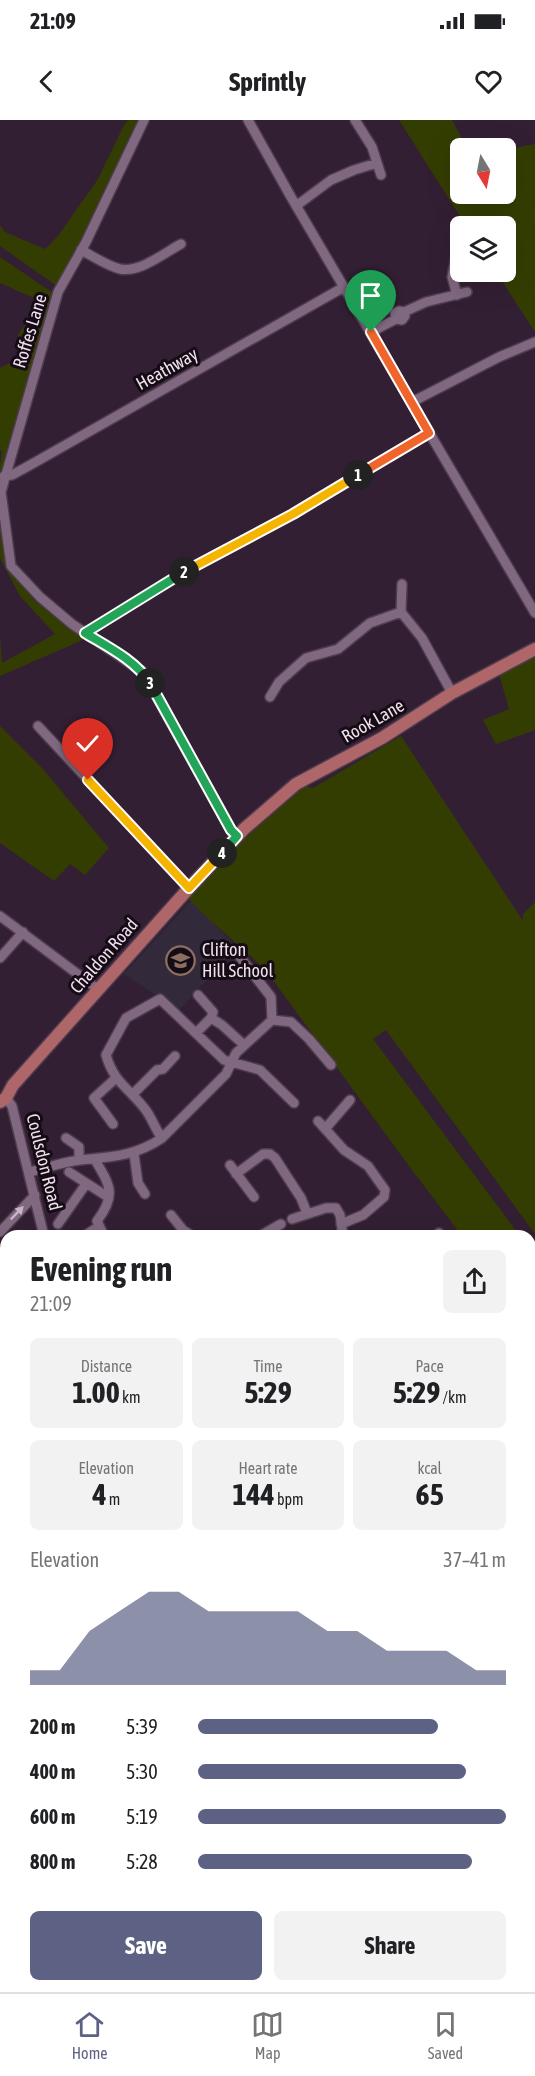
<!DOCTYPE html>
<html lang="en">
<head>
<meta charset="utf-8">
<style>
	:root { --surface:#fff; --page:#f2f2f2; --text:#202124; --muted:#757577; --line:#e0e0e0; --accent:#5d6285 }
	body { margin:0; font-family:"Asap Condensed",sans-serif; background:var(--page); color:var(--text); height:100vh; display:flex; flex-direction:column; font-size:22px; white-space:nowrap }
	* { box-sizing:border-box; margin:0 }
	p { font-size:20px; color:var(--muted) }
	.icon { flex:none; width:33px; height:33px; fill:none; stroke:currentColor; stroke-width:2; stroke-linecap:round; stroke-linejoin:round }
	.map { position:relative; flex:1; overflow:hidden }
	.side { position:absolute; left:0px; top:1110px; width:536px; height:762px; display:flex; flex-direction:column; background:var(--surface); border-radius:18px 18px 0 0; box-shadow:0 6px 24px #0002 }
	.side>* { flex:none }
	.needle { width:39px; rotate:170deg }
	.tools { position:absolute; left:450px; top:18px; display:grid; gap:12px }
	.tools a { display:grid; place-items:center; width:66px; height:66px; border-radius:9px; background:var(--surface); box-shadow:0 6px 24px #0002; font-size:30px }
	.pin { position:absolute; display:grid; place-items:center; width:51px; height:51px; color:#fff; margin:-62px -26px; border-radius:50% 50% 50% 0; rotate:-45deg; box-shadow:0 0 6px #0007 }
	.pin .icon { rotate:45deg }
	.km { position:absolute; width:30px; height:30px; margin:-15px; border-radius:50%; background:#222; color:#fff; font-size:16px; line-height:30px; text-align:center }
	.round { display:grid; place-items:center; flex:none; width:63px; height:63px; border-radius:9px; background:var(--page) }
	.headline { display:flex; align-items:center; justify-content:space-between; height:102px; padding:0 30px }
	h1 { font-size:33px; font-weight:700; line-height:45px }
	.metrics { display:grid; grid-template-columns:repeat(3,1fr); gap:9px; height:102px; padding:6px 30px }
	.metrics div { display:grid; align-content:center; border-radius:9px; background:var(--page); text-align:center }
	.metrics b { font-size:30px; font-weight:700 }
	.metrics small { font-size:16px; font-weight:400 }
	.metrics p { font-size:16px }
	.chart { height:168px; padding:12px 30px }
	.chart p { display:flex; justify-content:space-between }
	.chart svg { width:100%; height:108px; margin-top:6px; fill:var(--accent); opacity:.7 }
	.primary-button { display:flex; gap:12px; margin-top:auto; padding:12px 30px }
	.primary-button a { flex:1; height:69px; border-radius:9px; background:var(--accent); color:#fff; font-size:24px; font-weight:700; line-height:69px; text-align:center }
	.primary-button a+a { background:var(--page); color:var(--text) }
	ul { padding:0 30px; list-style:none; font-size:20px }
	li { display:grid; grid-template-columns:96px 72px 1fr; align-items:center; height:45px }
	li i { height:15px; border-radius:8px; background:var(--accent) }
	.status { display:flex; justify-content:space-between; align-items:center; height:42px; padding:0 30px; background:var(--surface); direction:ltr }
	.status svg { height:16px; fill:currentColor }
	header { display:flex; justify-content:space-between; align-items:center; height:78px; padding:0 30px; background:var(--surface); font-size:27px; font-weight:700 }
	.tabs { display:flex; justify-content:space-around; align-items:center; height:84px; border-top:2px solid var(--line); background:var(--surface); font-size:16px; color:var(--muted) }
	.tabs a { display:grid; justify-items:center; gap:3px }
	.tabs .current { color:var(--accent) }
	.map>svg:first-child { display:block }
	.commercial { fill:#312b3b }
	.education { fill:#322a3a }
	.green { fill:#343d01 }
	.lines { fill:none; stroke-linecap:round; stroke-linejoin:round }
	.minor-casing { stroke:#4d3c4d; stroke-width:12 }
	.major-casing { stroke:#4d3c4d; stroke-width:15 }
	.minor { stroke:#806880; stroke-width:9 }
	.major { stroke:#af6669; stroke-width:12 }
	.oneway { fill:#c8b7c8 }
	.split-1-casing { stroke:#fff; stroke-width:12 }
	.split-2-casing { stroke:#fff; stroke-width:12 }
	.split-3-casing { stroke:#fff; stroke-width:12 }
	.split-4-casing { stroke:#fff; stroke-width:12 }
	.split-5-casing { stroke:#fff; stroke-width:12 }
	.split-1 { stroke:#f0652b; stroke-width:8 }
	.split-2 { stroke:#f5b400; stroke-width:8 }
	.split-3 { stroke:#22a559; stroke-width:8 }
	.split-4 { stroke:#22a559; stroke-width:8 }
	.split-5 { stroke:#f5b400; stroke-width:8 }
	.labels { text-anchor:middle; stroke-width:6; stroke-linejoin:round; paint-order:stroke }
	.street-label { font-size:18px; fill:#efe1ee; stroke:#150c15 }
	.poi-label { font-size:18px; fill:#efe1ee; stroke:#150c15; text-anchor:start }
</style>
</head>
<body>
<div class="status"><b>21:09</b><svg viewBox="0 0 49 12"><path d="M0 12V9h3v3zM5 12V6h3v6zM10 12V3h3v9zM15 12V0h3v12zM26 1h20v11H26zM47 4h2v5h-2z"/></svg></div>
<header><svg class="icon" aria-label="back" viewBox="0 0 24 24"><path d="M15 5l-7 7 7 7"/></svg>Sprintly<svg class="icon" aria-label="heart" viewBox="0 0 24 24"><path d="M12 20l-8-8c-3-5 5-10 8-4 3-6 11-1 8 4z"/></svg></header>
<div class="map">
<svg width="535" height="1872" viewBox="0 0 535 1872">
	<rect width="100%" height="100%" fill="#331f33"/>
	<path class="commercial" d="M0,1347h6v43l-6,-1z
		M535,1519v136l-5,1v-134z"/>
	<path class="education" d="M191,781l46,46 -58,63 -55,-36z"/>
	<path class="green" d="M128,0h12l-58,120 -25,46 -57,-40v-21l5,7 40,17 13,-13 40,-57 26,-54z
		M399,0h53l15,28h7h-14v46h46v-44l29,-6v188l-39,-60h10v-46h-40z
		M0,137l53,36 -44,153 -9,44v-26l2,-12 -2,-2v-82l23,-12 -5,-21 23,-34 -41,-18z
		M0,393l15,64 19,23 51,39 -85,37v-41l2,28 53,-29 -35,-38 -20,-38z
		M535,537v73l-39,14 -13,-24 26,-11 -10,-35z
		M0,606l42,42 67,80 -24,27 -15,-11 -16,17 -54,-38z
		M401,616l122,185v-7l12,-12v332l-149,-204 -13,9 147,197h-58l-56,-74 -139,-190c-25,-26 -55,-47 -80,-75l65,-65 53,-46 8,2z
		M530,1129l5,7v62l-5,-5z
		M0,1237l6,5v38l-6,6z"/>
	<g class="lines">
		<defs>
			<path id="minor" d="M144,0l-58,122 -28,50 -57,200 10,74 29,31 32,27 71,48 88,158 6,6
				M248,0l43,77 244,416
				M355,0l17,27 9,28
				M296,86l35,-26 23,-10 23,-7
				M81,130c12,6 26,16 39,19 20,4 44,-16 61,-25
				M457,175l-5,-18 7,-35
				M404,192l1,4 -3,4 -6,-1 -1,-6 4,-2 5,1 22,-10 41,-10
				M371,212l25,-13
				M412,282l87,-45 36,-15
				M4,356l8,-1 20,-11 312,-177
				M401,492l1,-28
				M85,513l90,-56 118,-63 136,-81
				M270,577l9,-15 27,-24 32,-9 32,-26 31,-11 21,26 30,55
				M38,606l151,162
				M0,796l99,74
				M240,837l31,40 1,23 19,2 18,17 22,26
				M0,838l23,-26
				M211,898l11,7 22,20
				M196,913l15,-15 2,-6 -15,-17
				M133,974l24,-24 6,-1 12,-13
				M6,978l6,8 32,130
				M318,1001l26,29 24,16 17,24 -1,7 -21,18 -22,9
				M113,1004l-19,-26 22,-20
				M325,1009l25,-29
				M66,1018l13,9v13
				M162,1018c-7,-9 -10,-20 -17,-29 -16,-21 -31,-26 -39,-54l20,-37 34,-19 64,61 36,10 34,33
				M134,1034l4,29 7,11
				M95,1040c15,25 22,35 2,61l7,15
				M230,1045l24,32
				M29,1052c17,-4 34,-10 51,-12 31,-3 56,-4 82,-22l64,-64 10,-21 36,-33
				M69,1052l39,25
				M236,1054l27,-20h7l5,4 26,40 6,15
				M171,1095l12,15 9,6
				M292,1099l34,-11h10l4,7 3,21
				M58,1104l28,-40
				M0,1112l35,-37
				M84,1116l14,-9
				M260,1116l21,-12
				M435,1116l4,-3
				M0,1196l6,5
				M530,1232l5,-2
				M530,1271l5,11
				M530,1338l5,-4
				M0,1341h6
				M530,1395l5,-3
				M535,1418v1
				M530,1482l5,-3
				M530,1589l5,-4
				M530,1648l5,2
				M0,1668l6,2
				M530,1724l5,8
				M0,1745l6,-2
				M0,1814l6,-2
				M179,1866l2,6
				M261,1866l2,6
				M342,1866l2,6
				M433,1866l2,6
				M528,1872c4,-7 7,-12 2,-19"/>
			<path id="major" d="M0,982l6,-4 7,-13 176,-197 55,-59 52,-45 86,-46 70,-45 83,-44
				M0,1657l6,1
				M530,1837l5,7"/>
		</defs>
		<use href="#minor" class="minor-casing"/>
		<use href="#major" class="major-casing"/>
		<use href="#minor" class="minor"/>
		<use href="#major" class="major"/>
	</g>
	<defs><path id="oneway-solid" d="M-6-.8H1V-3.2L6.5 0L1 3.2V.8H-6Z" transform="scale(1.5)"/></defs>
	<use class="oneway" href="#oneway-solid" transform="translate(17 1093) rotate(-46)"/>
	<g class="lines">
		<defs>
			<path id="split-1" d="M358,355l71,-42 -58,-101"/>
			<path id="split-2" d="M184,452l109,-58 65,-39"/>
			<path id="split-3" d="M150,563c-15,-23 -42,-36 -65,-50l99,-61"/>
			<path id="split-4" d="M150,563l81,147 6,6 -15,17"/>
			<path id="split-5" d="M88,660l101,108 33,-35"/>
		</defs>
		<use href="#split-1" class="split-1-casing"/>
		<use href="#split-2" class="split-2-casing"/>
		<use href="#split-3" class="split-3-casing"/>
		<use href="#split-4" class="split-4-casing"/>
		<use href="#split-5" class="split-5-casing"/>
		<use href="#split-1" class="split-1"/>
		<use href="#split-2" class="split-2"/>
		<use href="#split-3" class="split-3"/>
		<use href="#split-4" class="split-4"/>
		<use href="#split-5" class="split-5"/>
	</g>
	<defs>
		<symbol id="school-ring" viewBox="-11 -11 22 22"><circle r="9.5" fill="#150c15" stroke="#8d6e63" stroke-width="1.5"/><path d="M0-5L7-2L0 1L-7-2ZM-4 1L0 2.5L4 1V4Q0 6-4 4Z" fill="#8d6e63"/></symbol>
	</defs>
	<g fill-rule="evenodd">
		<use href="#school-ring" x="164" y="824" width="33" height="33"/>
	</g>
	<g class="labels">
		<g class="street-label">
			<text transform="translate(30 211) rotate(-73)" y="6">Roffes Lane</text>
			<text transform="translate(167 249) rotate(-29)" y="6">Heathway</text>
			<text transform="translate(373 601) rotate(-30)" y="6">Rook Lane</text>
			<text transform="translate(104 836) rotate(-49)" y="6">Chaldon Road</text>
			<text transform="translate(44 1042) rotate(76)" y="6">Coulsdon Road</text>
		</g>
		<g class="poi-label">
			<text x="202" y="836">Clifton<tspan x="202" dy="21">Hill School</tspan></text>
		</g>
	</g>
</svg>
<div class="tools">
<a><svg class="needle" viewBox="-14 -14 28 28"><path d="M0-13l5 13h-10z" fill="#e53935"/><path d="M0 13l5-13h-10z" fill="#757577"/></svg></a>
<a><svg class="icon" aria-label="layers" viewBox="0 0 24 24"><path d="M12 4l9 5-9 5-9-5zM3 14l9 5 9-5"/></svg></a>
</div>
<div class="pin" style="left:371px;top:212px;background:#1e9e55"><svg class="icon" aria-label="arrive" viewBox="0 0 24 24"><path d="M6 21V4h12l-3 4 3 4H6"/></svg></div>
<div class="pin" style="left:88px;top:660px;background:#d93025"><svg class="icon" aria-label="check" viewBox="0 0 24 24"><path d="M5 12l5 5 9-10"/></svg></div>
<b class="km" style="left:358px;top:355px">1</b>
<b class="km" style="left:184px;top:452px">2</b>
<b class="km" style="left:150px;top:563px">3</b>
<b class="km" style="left:222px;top:733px">4</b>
<section class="side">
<div class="headline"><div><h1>Evening run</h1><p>21:09</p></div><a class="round"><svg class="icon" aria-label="share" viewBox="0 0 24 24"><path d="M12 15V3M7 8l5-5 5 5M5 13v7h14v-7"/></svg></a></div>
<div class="metrics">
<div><p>Distance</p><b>1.00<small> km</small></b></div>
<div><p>Time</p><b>5:29</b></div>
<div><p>Pace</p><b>5:29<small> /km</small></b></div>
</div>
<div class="metrics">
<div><p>Elevation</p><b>4<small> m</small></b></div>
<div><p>Heart rate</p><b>144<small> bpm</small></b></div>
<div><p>kcal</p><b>65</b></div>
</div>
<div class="chart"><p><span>Elevation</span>37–41 m</p>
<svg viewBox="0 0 160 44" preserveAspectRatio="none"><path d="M0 44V38L10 38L20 22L30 14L40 6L50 6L60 14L70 14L80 14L90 14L100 22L110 22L120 30L130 30L140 30L150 38L160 38V44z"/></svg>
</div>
<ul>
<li><b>200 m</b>5:39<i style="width:78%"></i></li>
<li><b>400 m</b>5:30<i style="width:87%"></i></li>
<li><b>600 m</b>5:19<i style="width:100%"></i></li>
<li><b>800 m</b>5:28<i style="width:89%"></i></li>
</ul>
<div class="primary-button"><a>Save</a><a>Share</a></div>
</section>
</div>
<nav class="tabs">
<a class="current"><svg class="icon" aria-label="home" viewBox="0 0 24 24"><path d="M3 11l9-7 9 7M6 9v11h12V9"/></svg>Home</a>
<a><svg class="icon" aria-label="map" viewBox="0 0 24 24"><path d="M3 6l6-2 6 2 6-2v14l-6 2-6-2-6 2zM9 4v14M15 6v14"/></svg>Map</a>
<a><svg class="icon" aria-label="saved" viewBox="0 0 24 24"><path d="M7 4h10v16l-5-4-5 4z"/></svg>Saved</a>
</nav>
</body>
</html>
